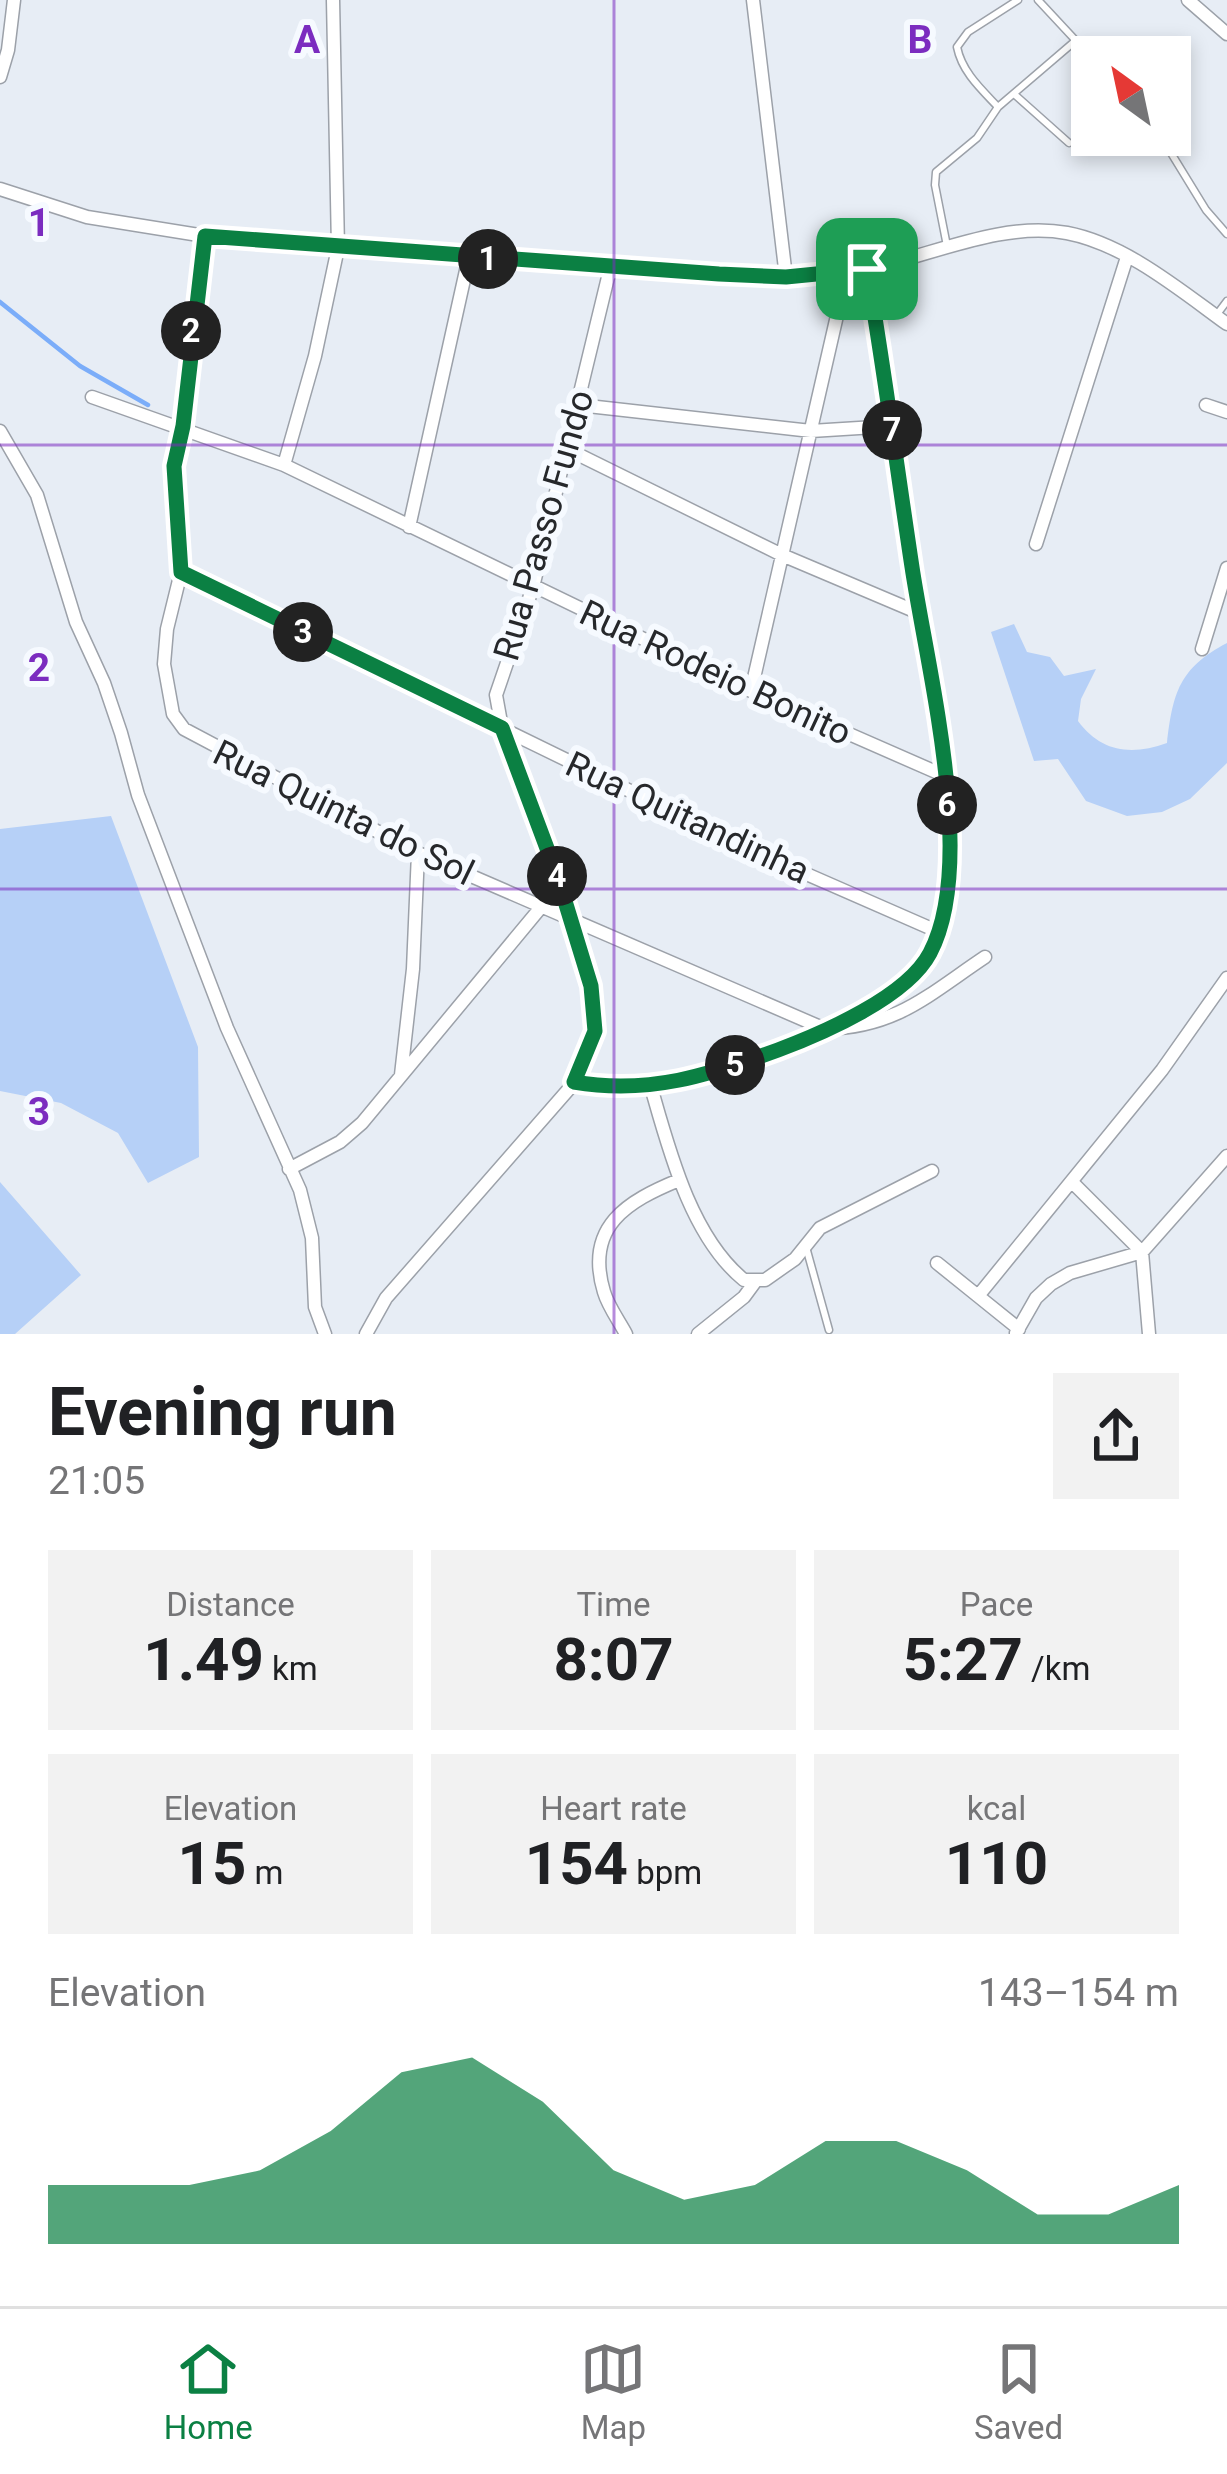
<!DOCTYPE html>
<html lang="en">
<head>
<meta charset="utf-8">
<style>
	:root { --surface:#fff; --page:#f2f2f2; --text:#202124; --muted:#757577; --line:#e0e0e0; --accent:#0b8043 }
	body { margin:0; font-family:Roboto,sans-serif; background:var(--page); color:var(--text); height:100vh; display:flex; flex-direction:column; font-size:45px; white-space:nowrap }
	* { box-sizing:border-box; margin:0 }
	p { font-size:39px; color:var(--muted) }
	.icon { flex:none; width:66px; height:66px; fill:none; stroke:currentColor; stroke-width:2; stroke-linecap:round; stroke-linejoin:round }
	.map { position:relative; height:1334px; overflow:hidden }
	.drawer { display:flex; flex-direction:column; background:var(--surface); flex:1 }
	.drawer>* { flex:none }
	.needle { width:78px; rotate:327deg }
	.tools { position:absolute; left:1071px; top:36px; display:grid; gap:24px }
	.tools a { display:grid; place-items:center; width:120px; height:120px; border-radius:0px; background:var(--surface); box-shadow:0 6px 18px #0003; font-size:60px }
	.pin { position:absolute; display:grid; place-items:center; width:102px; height:102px; color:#fff; margin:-51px; border-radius:24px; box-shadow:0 6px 18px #0006 }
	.km { position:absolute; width:60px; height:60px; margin:-30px; border-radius:50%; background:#222; color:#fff; font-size:33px; line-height:60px; text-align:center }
	.round { display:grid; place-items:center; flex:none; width:126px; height:126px; border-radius:0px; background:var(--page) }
	.summary { display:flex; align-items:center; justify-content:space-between; height:204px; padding:0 48px }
	h1 { font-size:66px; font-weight:700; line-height:90px }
	.figures { display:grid; grid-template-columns:repeat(3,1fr); gap:18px; height:204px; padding:12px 48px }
	.figures div { display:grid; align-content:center; border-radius:0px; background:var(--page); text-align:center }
	.figures b { font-size:60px; font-weight:700 }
	.figures small { font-size:33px; font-weight:400 }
	.figures p { font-size:33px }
	.chart { height:336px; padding:24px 48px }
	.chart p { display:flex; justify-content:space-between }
	.chart svg { width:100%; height:216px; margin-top:12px; fill:var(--accent); opacity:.7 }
	.tabs { display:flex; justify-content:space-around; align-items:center; height:168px; border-top:3px solid var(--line); background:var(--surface); font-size:33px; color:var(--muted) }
	.tabs a { display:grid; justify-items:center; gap:6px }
	.tabs .current { color:var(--accent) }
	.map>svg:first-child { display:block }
	.green { fill:#b6d0f7 }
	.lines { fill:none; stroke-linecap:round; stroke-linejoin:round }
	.stream { stroke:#7badf9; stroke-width:4.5 }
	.lane-casing { stroke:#9ca1a9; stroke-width:9 }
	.street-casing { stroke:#9ca1a9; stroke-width:15 }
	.lane { stroke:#fff; stroke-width:6 }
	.street { stroke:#fff; stroke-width:12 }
	.route-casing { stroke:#fff; stroke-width:24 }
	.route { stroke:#0b8043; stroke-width:15 }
	.grid { fill:none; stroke:#7b2cbf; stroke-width:3; stroke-opacity:0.55 }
	.labels { text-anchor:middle; stroke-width:12; stroke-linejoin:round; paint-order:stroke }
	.street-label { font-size:36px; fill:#26282b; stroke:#f6faff }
	.grid-label { font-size:39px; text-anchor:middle; font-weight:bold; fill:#7b2cbf; stroke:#f6faff; stroke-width:12; stroke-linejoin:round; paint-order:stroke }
</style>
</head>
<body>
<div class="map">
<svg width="1227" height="1334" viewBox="0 0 1227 1334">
	<rect width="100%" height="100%" fill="#e7edf5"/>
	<path class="green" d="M1014,624l13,28 23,5 14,19 32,-7 -15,30 -3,22c23,31 53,35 89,22 6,-50 12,-75 60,-100v120l-37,36 -28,13 -35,4 -41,-15 -28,-42 -24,2 -43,-129z
		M111,816l87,231 1,110 -51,26 -30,-50 -57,-30 -61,-12v-262z
		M0,1182l81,93 -66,59h-15z"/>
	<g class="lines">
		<path class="stream" d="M0,302l80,64 68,39"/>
		<defs>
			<path id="lane" d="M1038,0l54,58
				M1014,94l55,49
				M998,107c-17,-18 -36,-35 -41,-60l11,-15 50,-32
				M1160,135l46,75 21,24
				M947,246l-12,-61 1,-13 41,-34 21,-31 76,-65
				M1218,313l9,-12
				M806,1247l23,83"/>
			<path id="street" d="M753,0l33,277
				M1188,0l39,34
				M0,77l8,-27 6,-50
				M0,189l87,28 118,19 514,38c49,2 99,5 148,-5 64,-13 134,-48 200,-36 58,11 113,57 160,91
				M205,236l-22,190 -9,40 7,106 -14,57 -3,35 9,50 11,15 234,124 407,176c72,-2 103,-34 160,-72
				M92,397l192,68 467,226 194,85
				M579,405l232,26 80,-5
				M1206,405l21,7
				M0,431l37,64 39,127 28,61 17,50 17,62 89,233 73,162 12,48 3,69 10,27
				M567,449l215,106 137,58
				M284,465l31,-109 23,-108 -5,-248
				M409,527l60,-270
				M1036,544l91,-287
				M181,572l566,276 192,84
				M1202,649l25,-81
				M751,691l96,-419
				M401,1075l12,-106 5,-116
				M575,1082c74,13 134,-7 203,-32 45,-17 129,-53 152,-97 47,-90 -2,-278 -17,-377 -15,-103 -29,-205 -46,-307
				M651,1087c18,63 40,150 93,193h21l30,-21 25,-31 112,-57
				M289,1169l51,-27 22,-19 180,-217
				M1073,1183l69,69 7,82
				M937,1263l41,33
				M1019,1329l-41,-33 184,-226 65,-92
				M1016,1333l20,-35 15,-14 19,-11 72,-21 85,-96
				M366,1334l20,-36 189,-216 20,-51 -4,-45 -34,-111 -55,-147 -6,-33 37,-108 77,-318
				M626,1334c-7,-13 -18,-28 -22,-42 -20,-66 24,-91 75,-112
				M698,1334l46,-37 11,-15"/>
		</defs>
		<use href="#lane" class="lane-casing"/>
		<use href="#street" class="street-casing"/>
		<use href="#lane" class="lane"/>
		<use href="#street" class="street"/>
	</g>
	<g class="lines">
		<defs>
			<path id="route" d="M205,236l514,38 67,3 81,-8c17,99 30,199 45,298 15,101 66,295 18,386 -23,44 -107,80 -152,97 -69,25 -129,45 -204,32l21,-51 -4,-45 -34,-111 -55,-147 -321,-156 -7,-106 9,-40z"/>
		</defs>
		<use href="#route" class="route-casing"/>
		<use href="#route" class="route"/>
	</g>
	<path class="grid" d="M614,0v1334M0,445h1227M0,889h1227"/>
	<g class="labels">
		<g class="street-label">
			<text transform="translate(543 525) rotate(-74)" y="13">Rua Passo Fundo</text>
			<text transform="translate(716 672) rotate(25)" y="13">Rua Rodeio Bonito</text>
			<text transform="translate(344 812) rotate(26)" y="13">Rua Quinta do Sol</text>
			<text transform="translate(688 817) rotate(25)" y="13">Rua Quitandinha</text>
		</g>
	</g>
	<g class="grid-label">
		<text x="307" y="53">A</text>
		<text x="920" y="53">B</text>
		<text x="39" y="236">1</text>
		<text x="39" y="681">2</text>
		<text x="39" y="1125">3</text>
	</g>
</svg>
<div class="tools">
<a><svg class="needle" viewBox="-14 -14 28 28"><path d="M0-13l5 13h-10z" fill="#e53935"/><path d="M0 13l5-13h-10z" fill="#757577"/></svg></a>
</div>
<div class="pin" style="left:867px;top:269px;background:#1e9e55"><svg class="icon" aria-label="arrive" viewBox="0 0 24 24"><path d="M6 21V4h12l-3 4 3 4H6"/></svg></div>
<b class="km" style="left:488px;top:259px">1</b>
<b class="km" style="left:191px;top:331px">2</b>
<b class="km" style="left:303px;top:632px">3</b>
<b class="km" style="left:557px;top:876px">4</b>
<b class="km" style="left:735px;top:1065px">5</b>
<b class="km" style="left:947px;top:805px">6</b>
<b class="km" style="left:892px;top:430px">7</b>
</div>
<section class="drawer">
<div class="summary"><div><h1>Evening run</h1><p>21:05</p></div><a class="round"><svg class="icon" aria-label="share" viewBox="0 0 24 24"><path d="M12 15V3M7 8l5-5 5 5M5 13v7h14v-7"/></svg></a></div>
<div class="figures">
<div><p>Distance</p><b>1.49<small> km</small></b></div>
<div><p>Time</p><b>8:07</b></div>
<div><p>Pace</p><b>5:27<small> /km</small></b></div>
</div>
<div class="figures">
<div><p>Elevation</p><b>15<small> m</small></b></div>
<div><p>Heart rate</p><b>154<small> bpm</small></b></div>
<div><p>kcal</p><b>110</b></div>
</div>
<div class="chart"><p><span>Elevation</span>143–154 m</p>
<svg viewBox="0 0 160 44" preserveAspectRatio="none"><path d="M0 44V32L10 32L20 32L30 29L40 21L50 9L60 6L70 15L80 29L90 35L100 32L110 23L120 23L130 29L140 38L150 38L160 32V44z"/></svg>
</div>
</section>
<nav class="tabs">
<a class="current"><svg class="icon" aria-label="home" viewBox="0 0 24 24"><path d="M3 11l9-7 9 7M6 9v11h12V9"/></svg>Home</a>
<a><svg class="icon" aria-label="map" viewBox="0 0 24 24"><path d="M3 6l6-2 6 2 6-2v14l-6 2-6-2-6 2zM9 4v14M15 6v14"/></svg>Map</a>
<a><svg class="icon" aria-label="saved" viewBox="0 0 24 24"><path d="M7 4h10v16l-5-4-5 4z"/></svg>Saved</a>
</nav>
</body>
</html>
